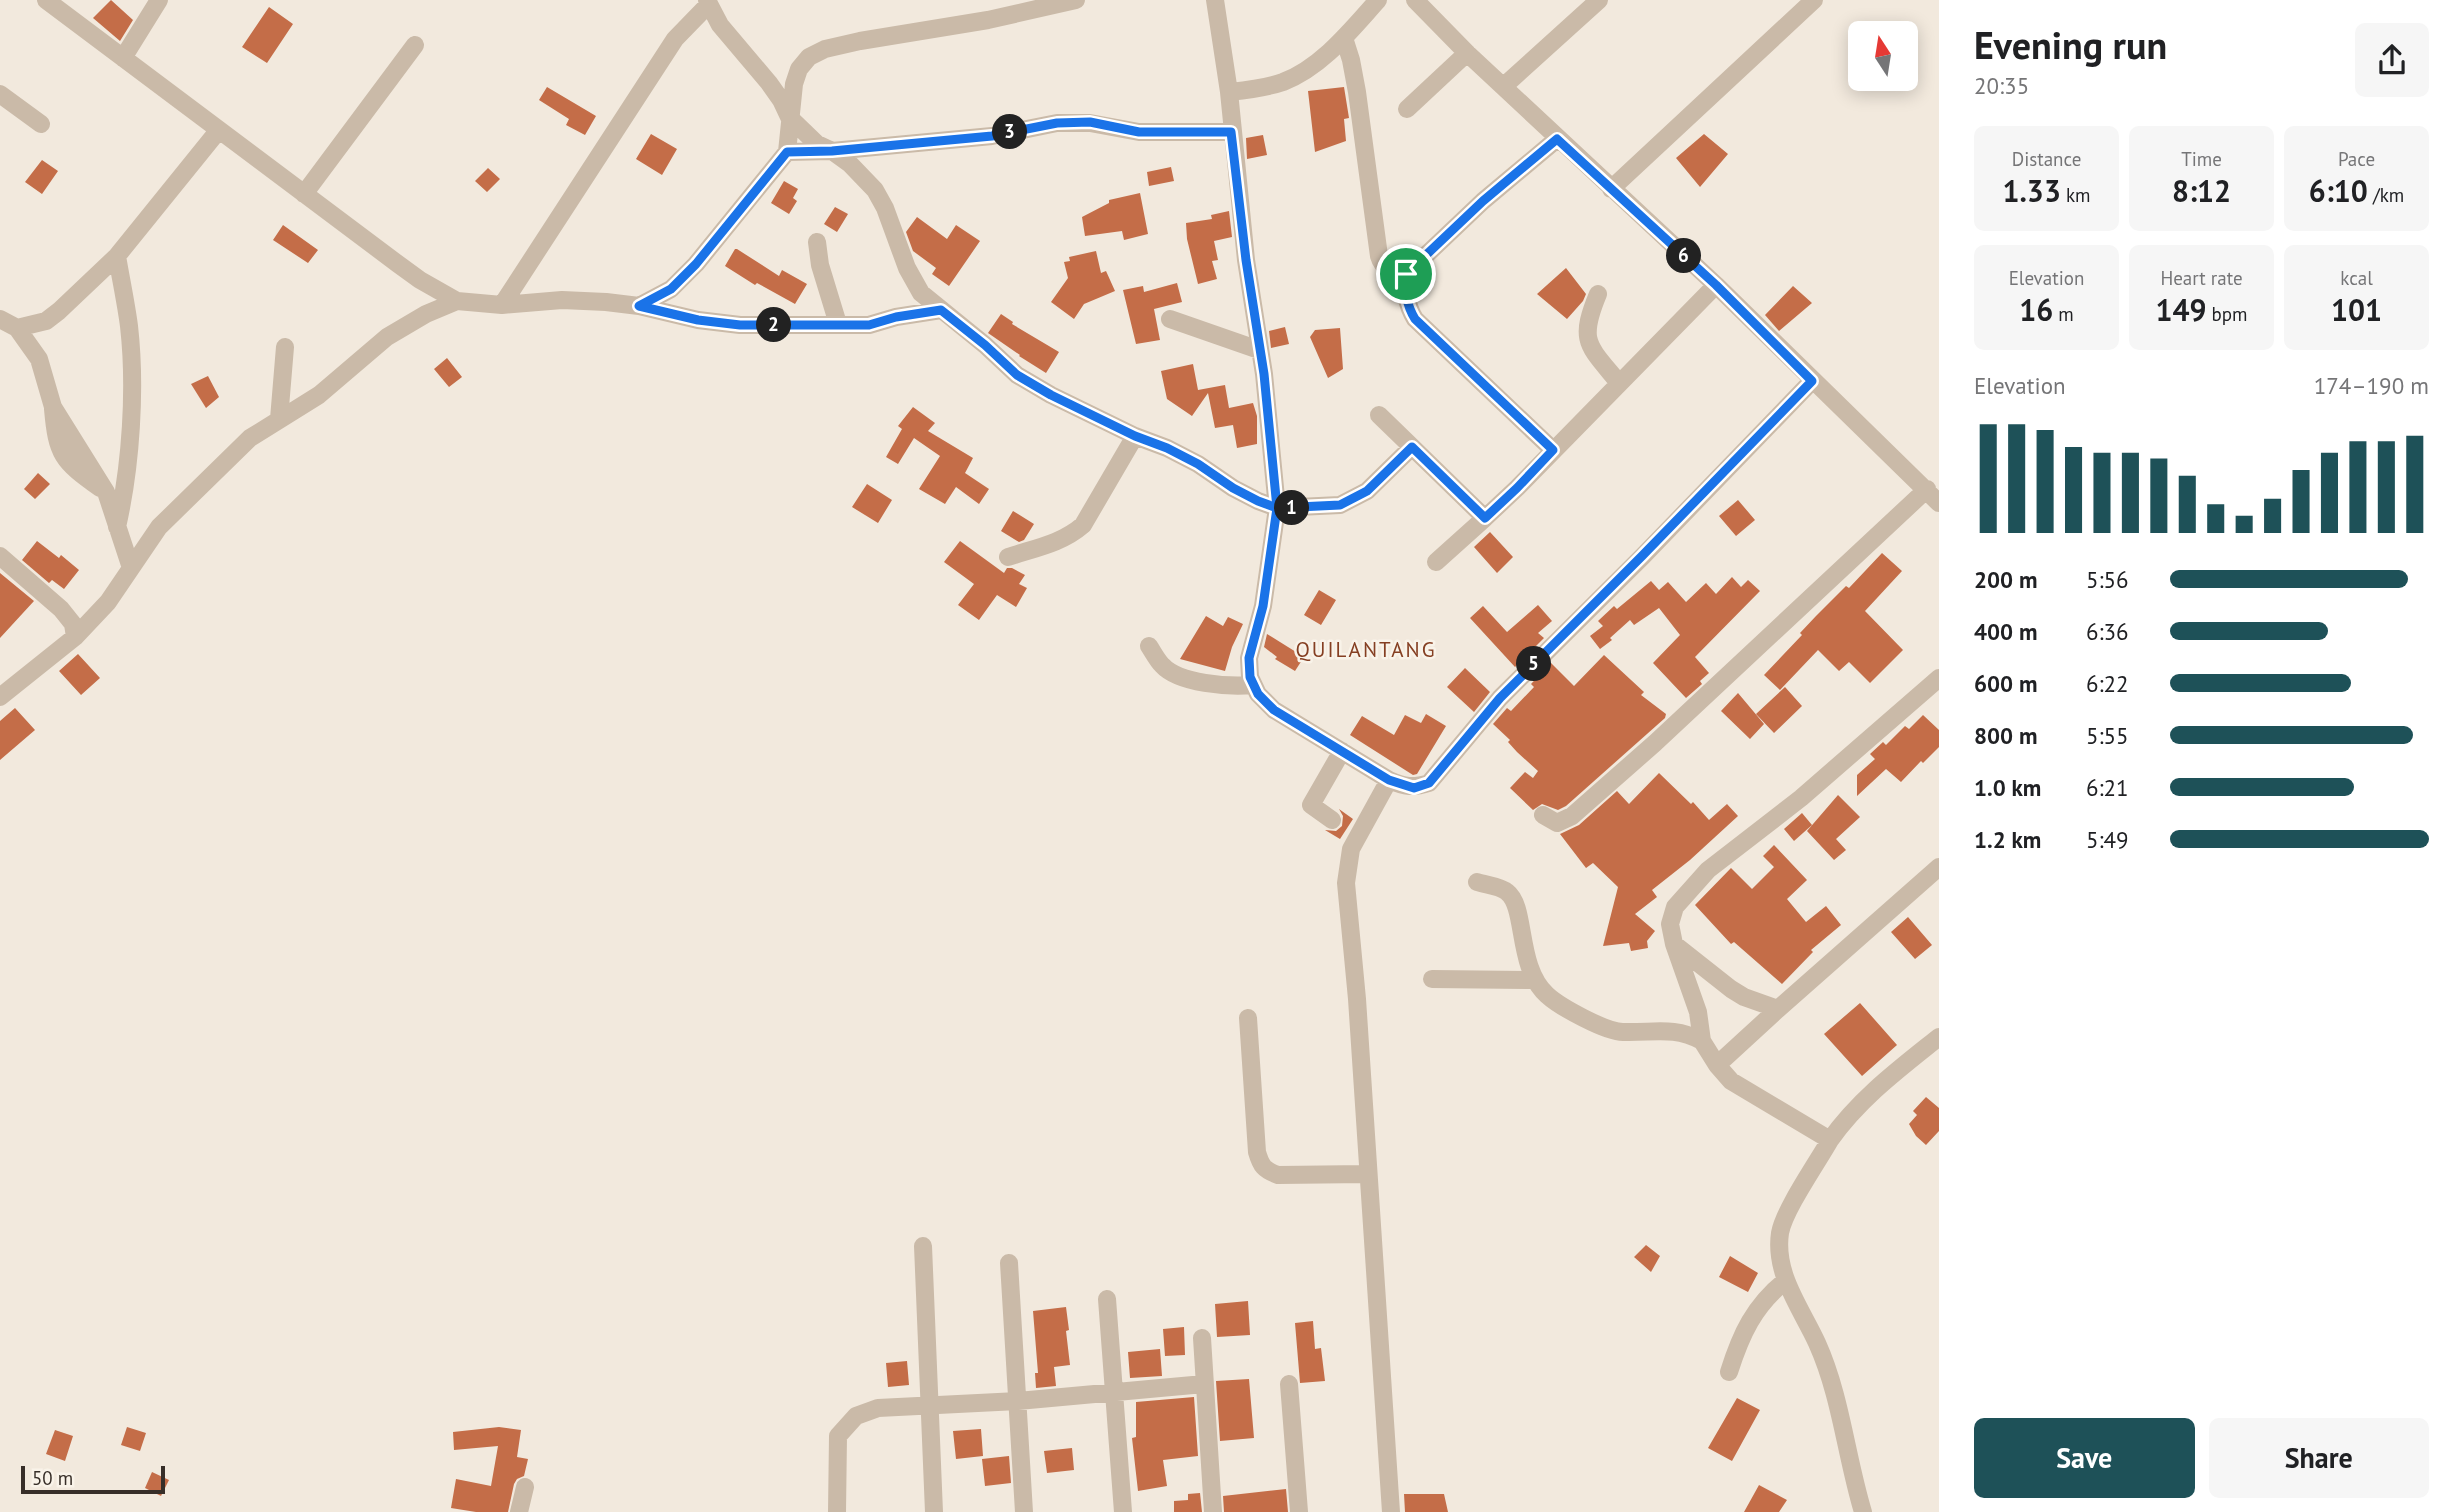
<!DOCTYPE html>
<html lang="en">
<head>
<meta charset="utf-8">
<style>
	:root { --surface:#fff; --page:#f6f6f6; --text:#202124; --muted:#757577; --accent:#1e5158 }
	body { margin:0; font-family:"PT Sans",sans-serif; background:var(--page); color:var(--text); height:100vh; display:flex; flex-direction:column; font-size:26px; white-space:nowrap }
	* { box-sizing:border-box; margin:0 }
	p { font-size:23px; color:var(--muted) }
	.icon { flex:none; width:38px; height:38px; fill:none; stroke:currentColor; stroke-width:2; stroke-linecap:round; stroke-linejoin:round }
	.map { position:relative; flex:1; overflow:hidden }
	.sheet { display:flex; flex-direction:column; background:var(--surface); width:525px }
	.sheet>* { flex:none }
	.needle { width:46px; rotate:348deg }
	.controls { position:absolute; left:1848px; top:21px; display:grid; gap:14px }
	.controls a { display:grid; place-items:center; width:70px; height:70px; border-radius:10px; background:var(--surface); box-shadow:0 4px 18px #0003; font-size:35px }
	.scale { position:absolute; left:21px; bottom:18px; width:144px; box-sizing:border-box; padding-left:7px; border:4px solid #372e28; border-top:0; font-size:19px; line-height:24px; white-space:nowrap; color:#372e28; -webkit-text-stroke:5px #f9f3e9; paint-order:stroke }
	.pin { position:absolute; display:grid; place-items:center; width:60px; height:60px; color:#fff; margin:-30px; border:4px solid #fff; border-radius:50%; box-shadow:0 2px 7px #0007 }
	.km { position:absolute; width:35px; height:35px; margin:-18px; border-radius:50%; background:#222; color:#fff; font-size:19px; line-height:35px; text-align:center }
	.round { display:grid; place-items:center; flex:none; width:74px; height:74px; border-radius:10px; background:var(--page) }
	.overview { display:flex; align-items:center; justify-content:space-between; height:119px; padding:0 35px }
	h1 { font-size:38px; font-weight:700; line-height:52px }
	.figures { display:grid; grid-template-columns:repeat(3,1fr); gap:10px; height:119px; padding:7px 35px }
	.figures div { display:grid; align-content:center; border-radius:10px; background:var(--page); text-align:center }
	.figures b { font-size:30px; font-weight:700 }
	.figures small { font-size:19px; font-weight:400 }
	.figures p { font-size:19px }
	.chart { height:196px; padding:14px 35px }
	.chart p { display:flex; justify-content:space-between }
	.chart svg { width:100%; height:126px; margin-top:7px; stroke:var(--accent); stroke-width:6 }
	.button { display:flex; gap:14px; margin-top:auto; padding:14px 35px }
	.button a { flex:1; height:80px; border-radius:10px; background:var(--accent); color:#fff; font-size:28px; font-weight:700; line-height:80px; text-align:center }
	.button a+a { background:var(--page); color:var(--text) }
	ul { padding:0 35px; list-style:none; font-size:23px }
	li { display:grid; grid-template-columns:112px 84px 1fr; align-items:center; height:52px }
	li i { height:18px; border-radius:9px; background:var(--accent) }
	main { display:flex; flex:1; min-height:0 }
	.map>svg:first-child { display:block }
	.building { fill:#c46d48 }
	.lines { fill:none; stroke-linecap:round; stroke-linejoin:round }
	.minor { stroke:#cabaa8; stroke-width:18 }
	.route-casing { stroke:#fff; stroke-width:14 }
	.route { stroke:#1a73e8; stroke-width:9 }
	.labels { text-anchor:middle; stroke-width:5; stroke-linejoin:round; paint-order:stroke }
	.quarter-label { font-size:21px; letter-spacing:2px; fill:#853f22; stroke:#f9f3e9 }
</style>
</head>
<body>
<main>
<div class="map">
<svg width="1939" height="1512" viewBox="0 0 1939 1512">
	<rect width="100%" height="100%" fill="#f2e9dd"/>
	<path class="building" d="M111,0l22,20 -13,21 -27,-23z
		M269,7l24,17 -26,39 -25,-16z
		M547,87l49,29 -11,19 -19,-10 3,-6 -30,-19z
		M1344,87l5,31 -5,1 2,22 -31,11 -7,-61z
		M651,134l26,15 -15,26 -26,-16z
		M1704,134l24,20 -28,33 -24,-29z
		M1263,135l4,20 -20,4 -1,-21z
		M42,160l16,11 -16,23 -17,-12z
		M1171,167l3,14 -25,5 -2,-14z
		M488,168l12,11 -13,13 -12,-11z
		M784,181l14,8 -5,9 4,3 -8,13 -18,-11z
		M1140,193l8,41 -24,6 -2,-9 -37,5 -3,-19 27,-14v-3z
		M835,207l13,7 -11,18 -13,-8z
		M1229,211l3,26 -18,4 4,19 -6,1 5,18 -19,5 -11,-45 -1,-16 26,-4 -1,-4z
		M917,217l30,22 9,-14 24,16 -31,45 -17,-12 4,-6 -23,-17 -7,-19z
		M283,225l35,25 -10,13 -35,-23z
		M735,249h2l42,27 3,-6 25,14 -12,20 -38,-21 -2,2 -30,-19z
		M1096,251l5,22 5,-2 9,20 -31,13 -10,15 -23,-17 17,-24 -4,-16 6,-1 -1,-4z
		M1566,268l20,26 -3,7 -16,18 -30,-25z
		M1177,283l5,19 -28,7 6,31 -24,4 -13,-54 20,-4 1,6z
		M1793,286l19,17 -33,28 -14,-16z
		M1001,314l12,8 -1,2 47,28 -13,21 -27,-17 1,-1 -32,-22z
		M1285,327l4,17 -18,4 -2,-17z
		M1340,328l3,41 -15,9 -18,-41 5,-7z
		M447,358l15,19 -13,10 -15,-18z
		M1193,364l5,26 27,-5 4,23 24,-5 4,13v28l-20,4 -4,-23 -18,3 -7,-35 -16,23 -25,-17 -6,-28z
		M208,376l11,21 -13,11 -15,-24z
		M913,407l22,16 -7,8 45,27 -8,15 24,16 -10,15 -23,-17 -11,17 -26,-15 21,-33 -26,-18 -16,26 -12,-7 16,-28 -4,-3z
		M38,473l12,11 -15,15 -11,-10z
		M867,484l25,16 -14,23 -26,-16z
		M1738,500l17,20 -19,16 -17,-20z
		M1013,511l21,13 -10,16 -5,2 -18,-11z
		M1490,532l23,25 -16,16 -23,-26z
		M37,541l22,17 2,-3 18,15 -15,19 -12,-9 -3,3 -27,-23z
		M960,541l44,32 3,-5h5l13,7 -6,9 8,4 -11,19 -19,-12 -18,25 -21,-15 16,-21 -30,-22z
		M1882,553l20,18 -37,40 38,39 -33,33 -21,-21 -10,9 -21,-21 -38,40 -16,-15 38,-40 -2,-2 16,-17 30,-30 3,2z
		M0,573l34,28 -34,37z
		M1732,577l9,10 7,-7 12,11 -65,66 14,16 -9,8 2,3 -16,14 -33,-35 27,-28 -21,-27 -25,17 -4,-5 -20,18 2,2 -12,9 -10,-13 13,-10 -5,-5 16,-15 3,3 34,-28 8,9 9,-8 18,20 20,-19 10,11z
		M1319,590l17,10 -15,25 -17,-10z
		M1538,605l14,16 -14,12 6,5 -29,29 -45,-49 13,-12 24,26z
		M1206,616l17,10 5,-9 15,7 -11,23 -7,24 -45,-12z
		M1267,634l37,23 -9,14 -20,-12 2,-2 -13,-10z
		M78,654l22,24 -19,17 -22,-24z
		M1604,655l40,37 -3,3 25,19 -1,4 -99,88 -8,4 -16,-6 -9,6 -23,-22 15,-16 8,6 5,-7 -21,-19 -9,-10 2,-2 -17,-16 14,-16 4,3 23,-24 -3,-3 20,-21 23,23z
		M1465,668l25,24 -16,20 -27,-25z
		M1785,687l17,19 -28,27 -18,-19z
		M1738,693l26,31 -14,15 -29,-28z
		M15,708l20,22 -35,30v-39z
		M1426,714l20,12 -29,48 -4,1 -63,-40 12,-19 32,19 11,-20 16,8z
		M1923,715l16,15v17l-16,16 -2,-2 -20,21 -15,-13 -29,27v-21l18,-16 -5,-5 13,-12 3,3 19,-19 4,3z
		M1659,773l32,31 2,-2 16,18 18,-16 11,12 -48,44 -38,30 5,7 -22,17 20,17 -8,10 1,7 -17,3 -2,-8 -26,3 15,-59 -25,-24 -7,5 -26,-34 19,-9 38,-34 12,13z
		M1838,795l22,22 -24,22 10,11 -12,10 -27,-29z
		M1339,809l14,10 -13,20 -15,-9 11,1 6,-5 1,-10z
		M1802,813l10,12 -18,16 -10,-12z
		M1774,845l33,35 -20,19 19,23 20,-16 15,19 -30,25 2,2 -31,32 -48,-42 -3,2 -36,-39 36,-37 21,21 22,-22 -11,-11z
		M1908,917l24,28 -17,14 -24,-27z
		M1860,1003l37,42 -35,31 -38,-42z
		M1926,1097l13,11v23l-13,14 -10,-9 -7,-12 8,-9 -4,-4z
		M1646,1245l14,11 -9,16 -17,-15z
		M1730,1256l28,17 -10,19 -29,-15z
		M1248,1301l2,34 -33,2 -2,-33z
		M1066,1307l3,23 -3,1 4,34 -16,2 2,19 -20,2 -1,-15h3l-5,-62z
		M1313,1321l2,28 6,-1 4,33 -25,2 -5,-60z
		M1184,1327l1,28 -20,1 -2,-27z
		M1160,1349l2,27 -32,2 -2,-26z
		M907,1361l2,24 -21,2 -2,-24z
		M1249,1379l5,59 -34,3 -4,-60z
		M1194,1397l4,59 -35,4 4,26 -29,5 -6,-53 4,-1v-35z
		M1737,1398l23,12 -28,51 -24,-13z
		M127,1427l19,6 -6,18 -19,-6z
		M499,1427l22,3 -4,27 11,2 -4,17 -7,3 -3,5 -6,28h-32l-25,-4 5,-29 35,7 7,-40 -44,4 -1,-18z
		M981,1429l2,27 -27,3 -3,-28z
		M55,1430l18,6 -8,25 -19,-7z
		M1072,1448l2,22 -27,3 -3,-22z
		M1009,1456l2,27 -26,3 -3,-27z
		M152,1472l17,8 -8,16 -16,-8z
		M1759,1485l28,15 -8,12h-35z
		M1286,1489l2,23h-64l-1,-16z
		M1200,1493l2,19h-28v-11l14,-1v-6z
		M1404,1494h40l4,18h-43z"/>
	<g class="lines">
		<path class="minor" d="M46,0l352,264 22,16 37,21 45,4 60,-5 44,2 33,4 59,14 42,5h129l27,-8 45,-7
			M707,0l13,25 49,58 12,17 8,17 28,27 15,7 18,13 25,26 10,18 22,60 14,25 64,52 32,30 34,20 84,41 32,12 31,16 35,24 25,13 19,7 -14,98 -14,52 1,19 8,17 16,16 115,70c16,7 24,8 40,3l71,-85 142,-141 170,-176
			M1215,0l14,92 17,168 18,114 13,134 63,-3 27,-14 45,-44 73,71 32,-30 199,-203
			M1415,0l52,53 249,232 223,218
			M1344,38l7,22 6,32 22,164c4,14 14,15 27,18
			M123,58l36,-58
			M1504,86l95,-86
			M1229,92c18,-2 37,-4 54,-10 39,-15 68,-52 95,-82
			M0,94l41,30
			M1407,109l60,-56
			M787,152l45,-1 160,-15 65,-13h33l49,9h93
			M1611,189l203,-189
			M304,194l111,-149
			M817,242l3,23 18,59
			M117,256c4,24 9,47 12,70 7,62 2,140 -12,201
			M1598,294c-20,48 -10,51 21,89
			M502,305l173,-266 34,-35
			M639,306l32,-17 25,-25 91,-112 7,-68 5,-15 10,-12 16,-8 35,-8 128,-21 88,-20
			M0,319l17,9 22,31 14,48 53,85 25,76
			M1170,319l89,31
			M17,328l29,-7 13,-10 58,-55 101,-125
			M53,409c4,46 9,52 47,79
			M1379,415l33,32
			M279,419l6,-72
			M1553,450l-138,-131c-9,-15 -10,-27 -9,-45l77,-73 74,-62
			M0,556l61,53 12,15 2,13
			M1008,557c27,-9 53,-13 75,-32l52,-89
			M1436,562l49,-44
			M1149,646c4,6 8,14 13,19 17,19 67,22 91,20
			M0,697l75,-60 33,-35 51,-75 91,-89 69,-43 68,-58 39,-23 31,-13
			M1389,780l-38,69 -5,34 11,116 34,513
			M1543,815l14,8 15,-7 83,-73 272,-254
			M1332,820l-21,-15 31,-54
			M1477,882c9,3 23,4 30,10 20,15 9,75 40,103 13,12 59,37 76,37 32,1 50,-6 79,9
			M1674,944l57,45 13,8 34,12
			M1432,979l103,1
			M1248,1018l9,134c4,14 7,18 21,23l89,-1
			M1717,1065l61,-56 161,-142
			M1830,1140c30,-42 69,-71 109,-103
			M923,1246l11,266
			M1009,1263l15,249
			M1107,1299l16,213
			M1202,1338l11,174
			M1729,1372c12,-38 25,-66 56,-91
			M1289,1384l10,128
			M519,1512l6,-25
			M837,1512l1,-76 18,-20 22,-8 140,-7 186,-17
			M1863,1512c-17,-56 -22,-116 -46,-169 -16,-35 -43,-69 -37,-110 4,-23 37,-70 50,-93l-99,-59 -14,-16 -15,-24 -4,-29 -24,-68 -4,-20 5,-17 33,-37 93,-72 138,-120"/>
	</g>
	<g class="lines">
		<defs>
			<path id="route" d="M1406,274c-1,18 0,30 9,45l138,131 -36,38 -32,30 -73,-71 -45,44 -27,14 -63,3 -19,-7 -25,-13 -35,-24 -31,-16 -32,-12 -84,-41 -34,-20 -32,-30 -44,-35 -45,7 -27,8h-129l-42,-5 -59,-14 32,-17 25,-25 91,-112 45,-1 160,-15 65,-13 33,-1 49,10h92l15,128 18,114 13,134 -14,98 -14,52 1,19 8,17 16,16 115,70 25,8 15,-5 71,-85 142,-142 170,-175 -96,-96 -159,-146 -74,62 -77,73"/>
		</defs>
		<use href="#route" class="route-casing"/>
		<use href="#route" class="route"/>
	</g>
	<g class="labels">
		<g class="quarter-label">
			<text x="1366" y="657">QUILANTANG</text>
		</g>
	</g>
</svg>
<div class="controls">
<a><svg class="needle" viewBox="-14 -14 28 28"><path d="M0-13l5 13h-10z" fill="#e53935"/><path d="M0 13l5-13h-10z" fill="#757577"/></svg></a>
</div>
<div class="scale">50 m</div>
<div class="pin" style="left:1406px;top:274px;background:#1e9e55"><svg class="icon" aria-label="arrive" viewBox="0 0 24 24"><path d="M6 21V4h12l-3 4 3 4H6"/></svg></div>
<b class="km" style="left:1292px;top:508px">1</b>
<b class="km" style="left:774px;top:325px">2</b>
<b class="km" style="left:1010px;top:132px">3</b>
<b class="km" style="left:1534px;top:664px">5</b>
<b class="km" style="left:1684px;top:256px">6</b>
</div>
<section class="sheet">
<div class="overview"><div><h1>Evening run</h1><p>20:35</p></div><a class="round"><svg class="icon" aria-label="share" viewBox="0 0 24 24"><path d="M12 15V3M7 8l5-5 5 5M5 13v7h14v-7"/></svg></a></div>
<div class="figures">
<div><p>Distance</p><b>1.33<small> km</small></b></div>
<div><p>Time</p><b>8:12</b></div>
<div><p>Pace</p><b>6:10<small> /km</small></b></div>
</div>
<div class="figures">
<div><p>Elevation</p><b>16<small> m</small></b></div>
<div><p>Heart rate</p><b>149<small> bpm</small></b></div>
<div><p>kcal</p><b>101</b></div>
</div>
<div class="chart"><p><span>Elevation</span>174–190 m</p>
<svg viewBox="0 0 160 44" preserveAspectRatio="none"><path d="M5 44V6M15 44V6M25 44V8M35 44V14M45 44V16M55 44V16M65 44V18M75 44V24M85 44V34M95 44V38M105 44V32M115 44V22M125 44V16M135 44V12M145 44V12M155 44V10"/></svg>
</div>
<ul>
<li><b>200 m</b>5:56<i style="width:92%"></i></li>
<li><b>400 m</b>6:36<i style="width:61%"></i></li>
<li><b>600 m</b>6:22<i style="width:70%"></i></li>
<li><b>800 m</b>5:55<i style="width:94%"></i></li>
<li><b>1.0 km</b>6:21<i style="width:71%"></i></li>
<li><b>1.2 km</b>5:49<i style="width:100%"></i></li>
</ul>
<div class="button"><a>Save</a><a>Share</a></div>
</section>
</main>
</body>
</html>
